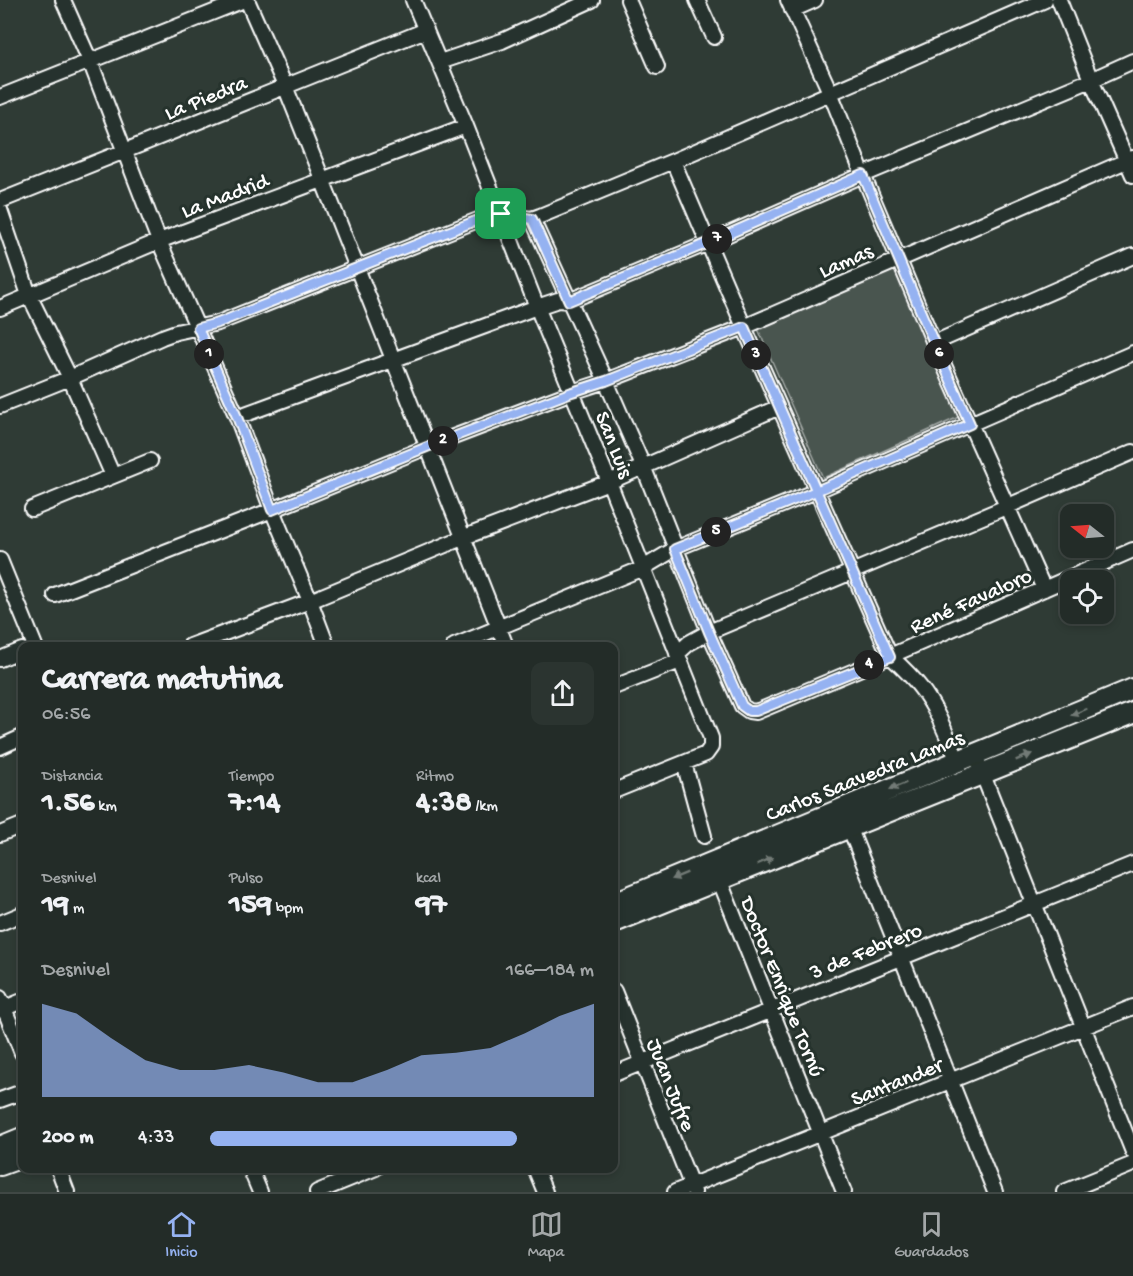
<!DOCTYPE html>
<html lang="es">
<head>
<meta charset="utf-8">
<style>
	:root { --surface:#232c28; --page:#2b3430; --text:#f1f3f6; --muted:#a3a7a8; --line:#404845; --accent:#95b2f1 }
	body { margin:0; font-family:"Gochi Hand",sans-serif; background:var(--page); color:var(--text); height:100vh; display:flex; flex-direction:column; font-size:22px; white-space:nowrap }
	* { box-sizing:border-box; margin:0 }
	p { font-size:20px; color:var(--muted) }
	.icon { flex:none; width:33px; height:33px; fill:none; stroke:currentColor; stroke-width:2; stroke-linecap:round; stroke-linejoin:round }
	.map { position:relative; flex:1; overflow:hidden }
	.sheet { position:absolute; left:18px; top:642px; width:600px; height:531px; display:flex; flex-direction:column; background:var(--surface); border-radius:12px; box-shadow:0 3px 9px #0003,0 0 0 2px var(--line) }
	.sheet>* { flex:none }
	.needle { width:39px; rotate:287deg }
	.buttons { position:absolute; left:1060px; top:504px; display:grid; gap:12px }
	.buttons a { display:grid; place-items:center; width:54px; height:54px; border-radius:12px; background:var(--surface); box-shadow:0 3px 9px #0003,0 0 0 2px var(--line); font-size:30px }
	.pin { position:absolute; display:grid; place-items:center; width:51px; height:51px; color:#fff; margin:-26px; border-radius:12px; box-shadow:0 3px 9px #0006 }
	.km { position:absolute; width:30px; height:30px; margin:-15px; border-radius:50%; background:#222; color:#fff; font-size:16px; line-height:30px; text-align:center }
	.round { display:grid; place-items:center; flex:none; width:63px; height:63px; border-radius:12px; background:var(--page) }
	.headline { display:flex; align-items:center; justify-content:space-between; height:102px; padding:0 24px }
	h1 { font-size:33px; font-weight:800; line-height:45px }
	.figures { display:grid; grid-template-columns:repeat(3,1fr); gap:9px; height:102px; padding:6px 24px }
	.figures div { display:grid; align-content:center }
	.figures b { font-size:30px; font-weight:800 }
	.figures small { font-size:16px; font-weight:400 }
	.figures p { font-size:16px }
	.chart { height:168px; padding:12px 24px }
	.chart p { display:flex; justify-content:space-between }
	.chart svg { width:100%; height:108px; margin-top:6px; fill:var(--accent); opacity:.7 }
	ul { padding:0 24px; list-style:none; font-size:20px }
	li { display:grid; grid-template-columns:96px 72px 1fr; align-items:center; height:45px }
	li i { height:15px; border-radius:8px; background:var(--accent) }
	.tab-bar { display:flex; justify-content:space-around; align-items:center; height:84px; border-top:2px solid var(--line); background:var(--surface); font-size:16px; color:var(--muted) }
	.tab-bar a { display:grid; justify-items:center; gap:3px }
	.tab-bar .selected { color:var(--accent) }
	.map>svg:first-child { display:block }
	.green { fill:#4a544f; stroke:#a4aaa7; stroke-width:1.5 }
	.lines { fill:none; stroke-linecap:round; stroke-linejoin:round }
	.minor-casing { stroke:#fff; stroke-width:18 }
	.secondary-casing { stroke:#fff; stroke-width:24 }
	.minor { stroke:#26332d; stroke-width:14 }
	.secondary { stroke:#26332d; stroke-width:20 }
	.oneway { fill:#727a76 }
	.route-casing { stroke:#fff; stroke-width:12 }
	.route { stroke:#95b2f1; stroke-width:8 }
	.labels { text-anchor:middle; stroke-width:6; stroke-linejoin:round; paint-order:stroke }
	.street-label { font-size:22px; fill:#fff; stroke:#26332d }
</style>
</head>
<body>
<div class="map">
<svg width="1133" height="1192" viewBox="0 0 1133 1192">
	<rect width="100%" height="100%" fill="#2f3b35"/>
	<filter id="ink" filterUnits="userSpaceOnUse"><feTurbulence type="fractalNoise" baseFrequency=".0167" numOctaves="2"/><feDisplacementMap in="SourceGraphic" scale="12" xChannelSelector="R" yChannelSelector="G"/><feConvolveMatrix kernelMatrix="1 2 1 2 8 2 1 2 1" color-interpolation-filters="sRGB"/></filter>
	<g filter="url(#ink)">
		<path class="green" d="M896,267l65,149 -138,62 -65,-149z"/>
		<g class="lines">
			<defs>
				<path id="minor" d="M63,0l27,61 69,180 78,176 35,93 38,91 17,45
					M247,0l38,86 37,93 184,467
					M413,0l53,126 71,181 72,175 102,256v9l-5,7 -92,37
					M628,0l29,67
					M697,0l17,37
					M788,0l42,92 33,83 71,168 110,246
					M1059,0l32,80 42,95
					M792,10l23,-10
					M440,62l62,-21 90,-41
					M0,97l244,-97
					M673,161l71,166 146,329c11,10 21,19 30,31 17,21 27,50 38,74
					M0,201l426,-171
					M0,210l29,85 41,83 43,98
					M532,219l74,162 37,85 66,166 33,74 7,5 7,1 134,-56 243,-106
					M0,308l159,-67 307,-115
					M934,343l199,-87
					M0,406l70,-28 92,-41 14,-5 42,-9 275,-109 39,5 8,-3 133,-55 372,-161
					M237,417l300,-110 21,-7 11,1 139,-58 155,-68 228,-95 42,-19
					M32,509l118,-48
					M0,560l35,86
					M55,595l217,-85 155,-63 145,-55 34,-11 138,-54 389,-169
					M190,646l120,-45 152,-63 147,-56 170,-75
					M454,646l189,-78 32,-19 141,-58 317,-138
					M677,654l12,-11 20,-11 297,-125 127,-55
					M0,659l22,-9
					M614,687l66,-26
					M0,747l22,-10
					M975,755l158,397
					M684,763l20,73
					M846,819l149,373
					M0,834l22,-9
					M717,874l127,318
					M0,923l22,-9
					M614,991l80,201
					M0,998l22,55
					M0,1010l22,-9
					M614,1074l519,-210
					M0,1100l22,-8
					M58,1168l9,24
					M250,1168l10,24
					M535,1168l10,24
					M317,1192l59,-24
					M675,1192l458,-185
					M1064,1192l69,-28"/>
				<path id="secondary" d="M614,903l519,-214
					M614,922l519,-209
					M0,1147l22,-9
					M0,1165l22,-8"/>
			</defs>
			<use href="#minor" class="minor-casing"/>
			<use href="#secondary" class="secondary-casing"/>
			<use href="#minor" class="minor"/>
			<use href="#secondary" class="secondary"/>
		</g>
		<defs><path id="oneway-solid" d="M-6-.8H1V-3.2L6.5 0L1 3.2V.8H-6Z" transform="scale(1.5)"/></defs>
		<g class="oneway">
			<use href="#oneway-solid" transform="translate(1079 712) rotate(157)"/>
			<use href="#oneway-solid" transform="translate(1024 757) rotate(-22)"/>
			<use href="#oneway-solid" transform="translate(898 786) rotate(158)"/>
			<use href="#oneway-solid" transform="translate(765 861) rotate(-22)"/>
			<use href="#oneway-solid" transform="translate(679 876) rotate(158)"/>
		</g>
	</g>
	<g class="lines" filter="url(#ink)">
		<defs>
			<path id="route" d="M501,214h-8l-275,109 -20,5 39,89 35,93 155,-63 145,-55 34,-11 138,-54 146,330 -134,54h-7l-7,-5 -33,-74 -34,-83 141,-58 154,-67 -36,-81 -71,-168 -155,68 -139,58 -37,-82 -31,-5"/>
		</defs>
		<use href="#route" class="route-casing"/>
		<use href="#route" class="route"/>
	</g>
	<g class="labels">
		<g class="street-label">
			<text transform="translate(205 96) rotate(-22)" y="8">La Piedra</text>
			<text transform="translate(224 194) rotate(-21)" y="8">La Madrid</text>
			<text transform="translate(845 259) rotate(-24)" y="8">Lamas</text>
			<text transform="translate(616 444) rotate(68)" y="8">San Luis</text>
			<text transform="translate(970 599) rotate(-24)" y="8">René Favaloro</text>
			<text transform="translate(864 774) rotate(-22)" y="8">Carlos Saavedra Lamas</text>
			<text transform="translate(865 949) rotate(-22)" y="8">3 de Febrero</text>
			<text transform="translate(784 986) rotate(68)" y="8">Doctor Enrique Tornú</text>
			<text transform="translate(896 1080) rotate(-22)" y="8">Santander</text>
			<text transform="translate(673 1084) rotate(68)" y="8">Juan Jufre</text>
		</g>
	</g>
</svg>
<div class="buttons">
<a><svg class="needle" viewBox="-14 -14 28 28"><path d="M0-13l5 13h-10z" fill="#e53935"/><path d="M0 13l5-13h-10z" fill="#a3a7a8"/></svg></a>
<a><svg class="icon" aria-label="locate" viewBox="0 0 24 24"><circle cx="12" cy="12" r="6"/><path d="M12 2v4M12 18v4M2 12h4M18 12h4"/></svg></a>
</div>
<div class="pin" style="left:501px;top:214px;background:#1e9e55"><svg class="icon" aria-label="arrive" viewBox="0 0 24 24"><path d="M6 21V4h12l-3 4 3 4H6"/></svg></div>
<b class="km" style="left:209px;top:354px">1</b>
<b class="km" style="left:443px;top:441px">2</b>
<b class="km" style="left:756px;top:355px">3</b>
<b class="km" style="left:869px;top:665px">4</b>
<b class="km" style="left:716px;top:532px">5</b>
<b class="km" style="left:939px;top:354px">6</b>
<b class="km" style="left:717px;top:239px">7</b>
<section class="sheet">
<div class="headline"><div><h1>Carrera matutina</h1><p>06:56</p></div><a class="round"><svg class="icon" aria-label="share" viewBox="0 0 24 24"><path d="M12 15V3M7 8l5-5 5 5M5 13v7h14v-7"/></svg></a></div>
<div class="figures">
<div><p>Distancia</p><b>1.56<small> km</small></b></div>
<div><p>Tiempo</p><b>7:14</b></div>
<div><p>Ritmo</p><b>4:38<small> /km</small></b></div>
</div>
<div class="figures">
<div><p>Desnivel</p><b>19<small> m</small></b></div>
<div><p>Pulso</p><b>159<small> bpm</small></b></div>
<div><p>kcal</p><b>97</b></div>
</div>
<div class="chart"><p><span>Desnivel</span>166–184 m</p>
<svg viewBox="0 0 160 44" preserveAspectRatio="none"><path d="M0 44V6L10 10L20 20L30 29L40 33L50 33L60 31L70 34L80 38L90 38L100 33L110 27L120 26L130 24L140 18L150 11L160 6V44z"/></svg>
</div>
<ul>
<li><b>200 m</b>4:33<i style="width:80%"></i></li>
</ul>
</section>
</div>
<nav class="tab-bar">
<a class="selected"><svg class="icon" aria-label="home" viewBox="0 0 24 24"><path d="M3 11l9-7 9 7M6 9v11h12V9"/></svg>Inicio</a>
<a><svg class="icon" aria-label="map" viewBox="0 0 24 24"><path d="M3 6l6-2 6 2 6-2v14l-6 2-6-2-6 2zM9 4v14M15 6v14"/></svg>Mapa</a>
<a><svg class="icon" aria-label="saved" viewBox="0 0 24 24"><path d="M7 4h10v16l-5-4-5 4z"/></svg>Guardados</a>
</nav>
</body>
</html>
